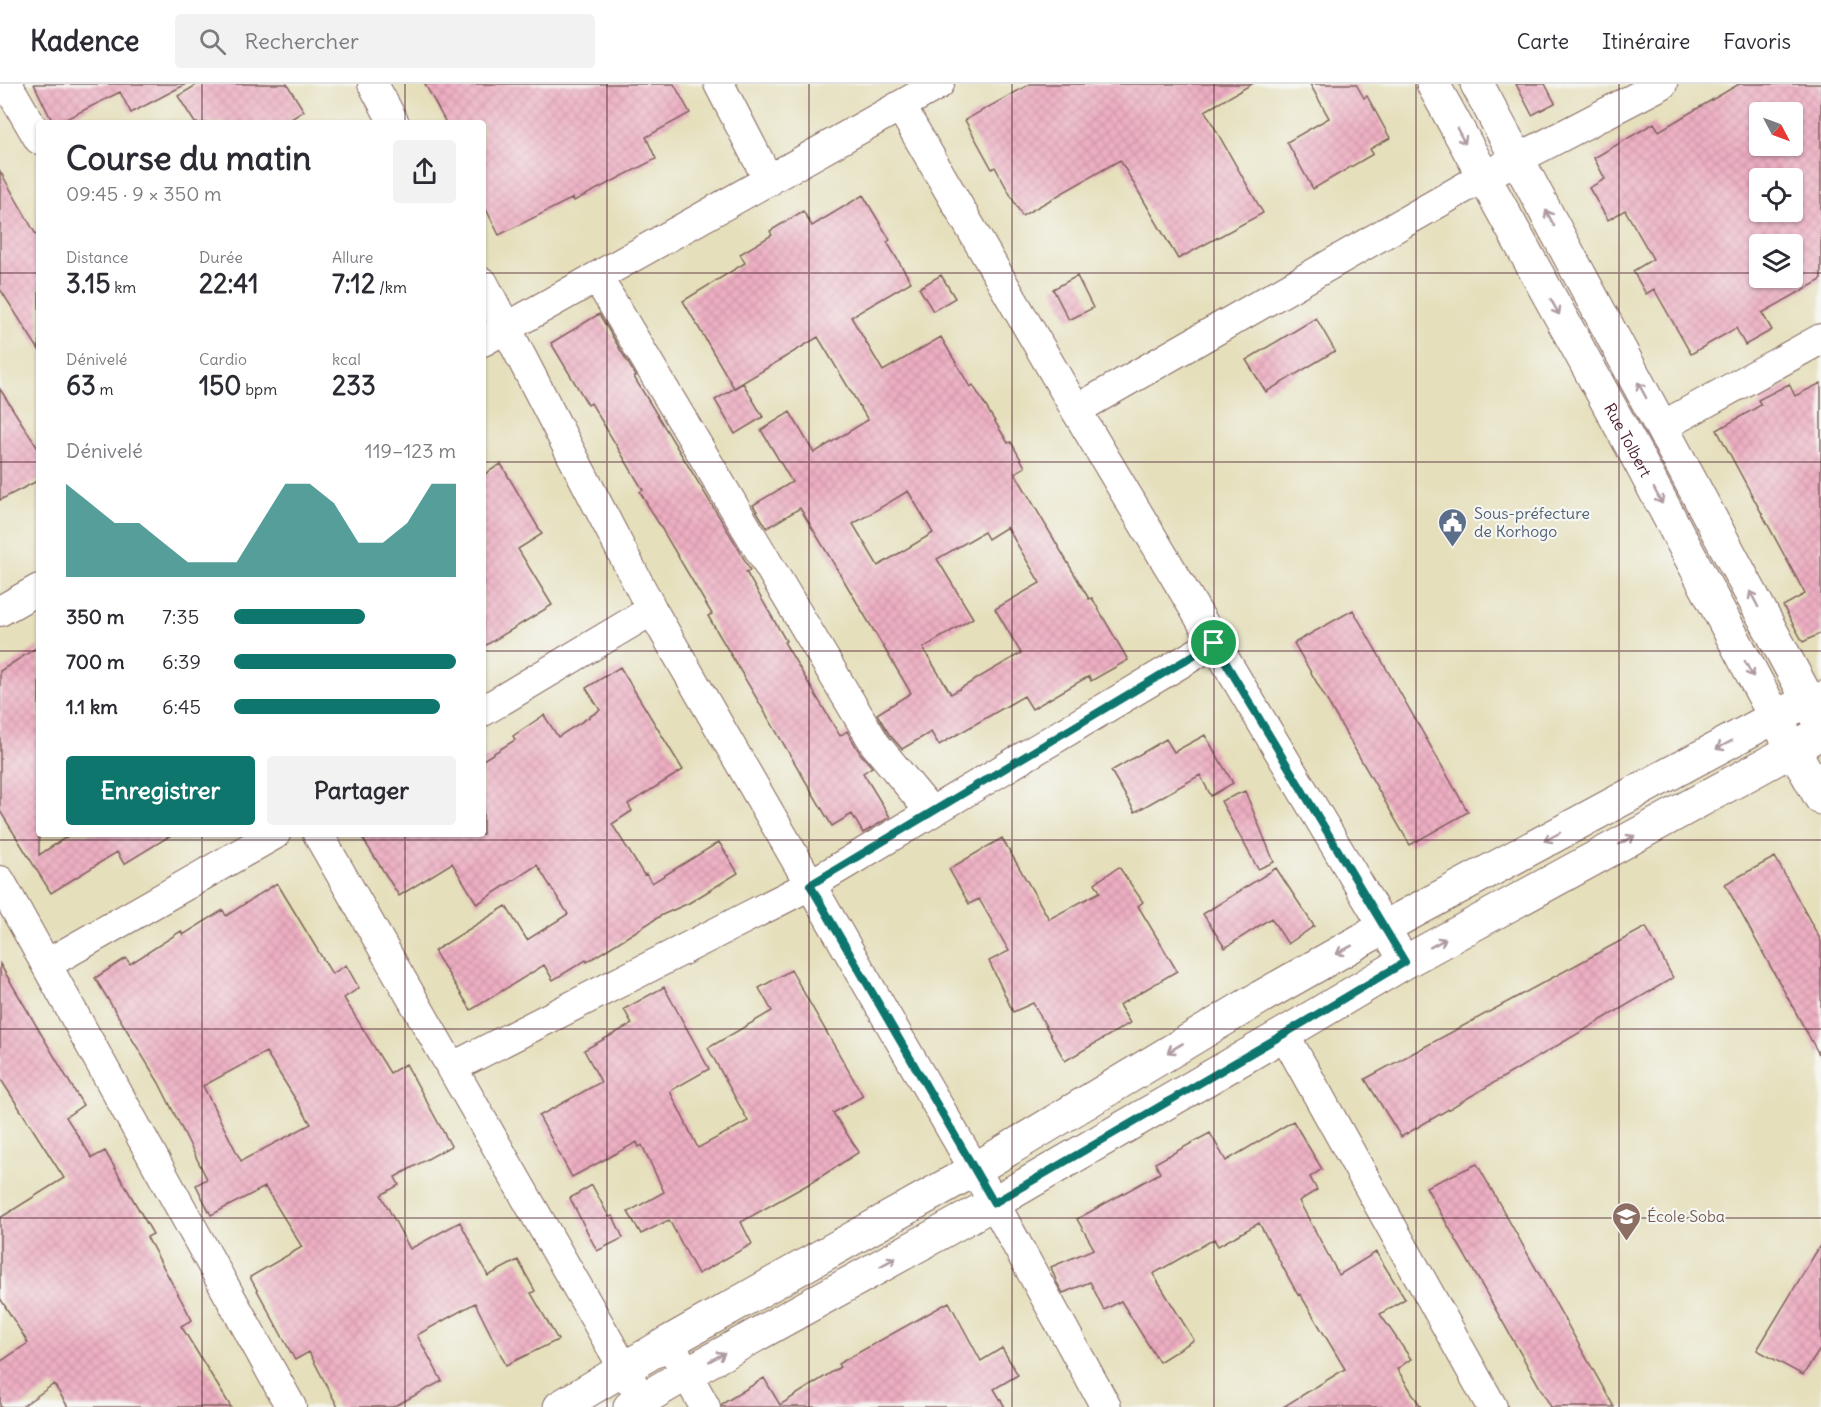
<!DOCTYPE html>
<html lang="fr">
<head>
<meta charset="utf-8">
<style>
	:root { --surface:#fff; --page:#f2f2f3; --text:#2b2b33; --muted:#7c7c81; --line:#e1e1e2; --accent:#0f766e }
	body { margin:0; font-family:Delius,sans-serif; background:var(--page); color:var(--text); height:100vh; display:flex; flex-direction:column; font-size:22px; white-space:nowrap }
	* { box-sizing:border-box; margin:0 }
	p { font-size:20px; color:var(--muted) }
	.icon { flex:none; width:33px; height:33px; fill:none; stroke:currentColor; stroke-width:2; stroke-linecap:round; stroke-linejoin:round }
	.map { position:relative; flex:1; overflow:hidden }
	.details { position:absolute; left:36px; top:36px; width:450px; height:717px; display:flex; flex-direction:column; background:var(--surface); border-radius:6px; box-shadow:0 2px 4px #0004 }
	.details>* { flex:none }
	.needle { width:39px; rotate:131deg }
	.buttons { position:absolute; left:1749px; top:18px; display:grid; gap:12px }
	.buttons a { display:grid; place-items:center; width:54px; height:54px; border-radius:6px; background:var(--surface); box-shadow:0 2px 4px #0004; font-size:30px }
	.pin { position:absolute; display:grid; place-items:center; width:51px; height:51px; color:#fff; margin:-26px; border:3px solid #fff; border-radius:50%; box-shadow:0 2px 6px #0007 }
	.round { display:grid; place-items:center; flex:none; width:63px; height:63px; border-radius:6px; background:var(--page) }
	.headline { display:flex; align-items:center; justify-content:space-between; height:102px; padding:0 30px }
	h1 { font-size:33px; font-weight:800; line-height:45px }
	.stats { display:grid; grid-template-columns:repeat(3,1fr); gap:9px; height:102px; padding:6px 30px }
	.stats div { display:grid; align-content:center }
	.stats b { font-size:26px; font-weight:800 }
	.stats small { font-size:16px; font-weight:400 }
	.stats p { font-size:16px }
	.chart { height:168px; padding:12px 30px }
	.chart p { display:flex; justify-content:space-between }
	.chart svg { width:100%; height:108px; margin-top:6px; fill:var(--accent); opacity:.7 }
	.button { display:flex; gap:12px; margin-top:auto; padding:12px 30px }
	.button a { flex:1; height:69px; border-radius:6px; background:var(--accent); color:#fff; font-size:24px; font-weight:800; line-height:69px; text-align:center }
	.button a+a { background:var(--page); color:var(--text) }
	ul { padding:0 30px; list-style:none; font-size:20px }
	li { display:grid; grid-template-columns:96px 72px 1fr; align-items:center; height:45px }
	li i { height:15px; border-radius:8px; background:var(--accent) }
	header { display:flex; align-items:center; gap:36px; box-sizing:border-box; height:84px; padding:0 30px; background:var(--surface); border-bottom:2px solid var(--line) }
	header strong { font-size:28px }
	nav { display:flex; gap:33px; margin-inline-start:auto; font-size:21px }
	.search { width:420px; height:54px; background:var(--page); display:flex; align-items:center; gap:15px; box-sizing:border-box; padding:0 21px; border-radius:6px; color:var(--muted); font-size:22px }
	.map>svg:first-child { display:block }
	.building { fill:url(#building-cross-hatch); fill-rule:evenodd }
	.lines { fill:none; stroke-linecap:round; stroke-linejoin:round }
	.street-casing { stroke:#80625d; stroke-width:32 }
	.secondary-casing { stroke:#80625d; stroke-width:35 }
	.street { stroke:#fff; stroke-width:30 }
	.secondary { stroke:#fff; stroke-width:33 }
	.oneway { stroke:#ae9aa0 }
	.route-casing { stroke:#fff; stroke-width:12 }
	.route { stroke:#0f766e; stroke-width:8 }
	.grid { fill:none; stroke:#4a1f2b; stroke-width:1.5; stroke-opacity:0.55 }
	.labels { text-anchor:middle; stroke-width:4.5; stroke-linejoin:round; paint-order:stroke }
	.street-label { font-size:16px; fill:#4a1f2b; stroke:#f6f6f2 }
	.service-label { font-size:16px; fill:#4e5e75; stroke:#f6f6f2; text-anchor:start }
	.education-label { font-size:16px; fill:#785e54; stroke:#f6f6f2; text-anchor:start }
</style>
</head>
<body>
<header>
<strong>Kadence</strong>
<div class="search"><svg class="icon" aria-label="search" viewBox="0 0 24 24"><circle cx="10" cy="10" r="6"/><path d="M15 15l6 6"/></svg>Rechercher</div>
<nav><a>Carte</a><a>Itinéraire</a><a>Favoris</a></nav>
</header>
<div class="map">
<svg width="1821" height="1323" viewBox="0 0 1821 1323">
	<defs>
		<pattern id="building-cross-hatch" width="8" height="8" patternUnits="userSpaceOnUse" patternTransform="scale(1.5)"><rect width="8" height="8" fill="#edaec2"/><path d="M0 0l8 8M0 8l8-8" fill="none" stroke="#cd95a7"/></pattern>
	</defs>
	<rect width="100%" height="100%" fill="#f6f6f2"/>
	<filter id="ink" filterUnits="userSpaceOnUse"><feTurbulence type="fractalNoise" baseFrequency=".0167" numOctaves="2"/><feDisplacementMap in="SourceGraphic" scale="12" xChannelSelector="R" yChannelSelector="G"/><feConvolveMatrix kernelMatrix="1 2 1 2 8 2 1 2 1" color-interpolation-filters="sRGB"/></filter>
	<filter id="wash" filterUnits="userSpaceOnUse"><feTurbulence type="fractalNoise" baseFrequency=".008" numOctaves="4" result="noise"/><feDisplacementMap in="SourceGraphic" scale="24" xChannelSelector="R" yChannelSelector="G"/><feGaussianBlur stdDeviation="1.35" result="paint"/><feColorMatrix in="noise" values="0 0 0 0 0 0 0 0 0 0 0 0 0 0 0 0 0 1.4 0 .05"/><feComposite in="paint" operator="in"/></filter>
	<g filter="url(#wash)">
		<rect width="100%" height="100%" fill="#e5dfbb"/>
		<g id="blocks">
			<path class="building" d="M34,0h152l-55,29 -11,-21 -62,31h-5z
				M198,0h89l17,27 -19,12h-90l-17,-27z
				M425,0h249l16,29 -44,24 10,22 -82,42 -1,-3 -74,37 -16,-32v-80h-37z
				M1030,0h222l-47,27 58,102 -85,46 -58,-99 -98,56 -27,-49 -3,2 -27,-49z
				M1310,0h46l8,14 3,-2 23,42 -20,11 3,5 -60,35 -26,-47 42,-24z
				M1516,0h29l10,19 -23,12z
				M1739,0h82v196l-59,33 10,17 -27,15 -9,-17 -45,26 -37,-65 -8,5 -13,-23 20,-12 -28,-49 -17,10 -19,-32 16,-9 -11,-21 60,-35 5,8zM1760,28h32v34h-32zM1760,94h32v34h-32zM1760,160h32v34h-32z
				M0,87l39,69v110l-39,-61z
				M863,111l27,45 -3,2 24,40 -60,35 32,54 58,-34 29,50 3,-2 35,58 3,-1 14,25 -10,6 74,126 3,-1 36,62 -37,21 -2,-5 -57,33 -8,-13 -85,49 -8,-13 -29,17 -13,-15 -12,-20 34,-21 -74,-124 -37,-61 -33,20 -14,-23 39,-23 -31,-52 29,-18 24,41 54,-33 -50,-83 -84,51 -51,-87 62,-38 -5,-9 32,-19 -2,-4 33,-20 9,15zM908,407l25,42 -55,33 -25,-42zM1007,443l33,56 -45,26 26,44 -70,41 -28,-46 50,-30 -36,-59 47,-27 4,7z
				M941,191l14,23 -22,13 -14,-23z
				M1077,192l16,32 -24,12 -16,-31z
				M599,230l37,62 -2,1 103,169 13,24 -4,2 40,69 -2,1 56,94 7,-5 13,22 12,14 -9,6 27,44 -27,16 -11,-19 -20,12 -124,-210 4,-2 -72,-122 3,-2 -52,-87 -3,2 -37,-62z
				M1316,234l19,33 -69,41 -20,-32z
				M743,299l20,34 -28,17 -20,-34z
				M1821,299v250l-18,9 -20,-36 22,-12 -88,-164 44,-25 -3,-5 31,-16 6,12z
				M0,305l39,61v30l-39,20z
				M501,380l41,70 -24,15 34,56 -69,42v-172z
				M1353,526l115,202 -58,33 -116,-202z
				M39,562v209l32,-21h102l-49,30 -7,-12 -66,41 -51,-82v-140z
				M620,583l63,103 -55,34 4,7 -20,13 32,51 2,-1 6,9 67,-41 19,31 -49,30 -27,12 -75,47 -1,-2 -33,20 -9,-15 -73,45 -37,-59 72,-45 21,34 41,-26 -31,-49 -60,39 -25,-41 -53,33 -39,-62h123v-74l32,-20 -2,-4 31,-21 14,22 42,-27 -14,-22z
				M1205,651l28,48 -22,13 -11,-21 -65,37 -24,-41 55,-32 8,13z
				M1245,707l29,71 -16,7 -37,-68z
				M1002,754l47,81 51,-27 -5,-9 24,-16 24,35 -5,4 39,65 -58,34 11,18 -65,38 -32,-58 -20,9 -24,-51 20,-10 -30,-52 -10,5 -20,-35z
				M1775,773l46,84v117l-96,-174z
				M1276,784l38,58 -26,18 -17,-26 -46,30 -22,-34z
				M277,799l55,91 14,-9 13,23 -15,10 46,75 16,-9 45,82 -56,31 4,8 -18,10 29,54 50,-27 28,54 30,-16 17,31 -4,2 27,47 -52,25 -31,-62 -58,32 25,46 -49,26h-55l-29,-55 -14,8 -45,-83 52,-30 -37,-60 -54,28 -15,-30 11,-6 -48,-96 -64,-105 31,-20 4,6 51,-33 2,4 40,-25 3,6zM266,968l45,72 -70,37 -38,-75z
				M1646,843l27,51 -272,159 -36,-58z
				M0,880l83,141 -17,12 26,41 13,-7 48,83 -6,3 45,83 -11,6 50,81h-163l-14,-23 -33,23h-21v-45l28,-19 -28,-45v-80l64,-40 -64,-100z
				M791,886l72,126 -30,17 26,39 -45,29 -73,41 11,22 -54,30 -29,-54 -28,14 -13,-22 36,-20 -22,-47 -3,2 -2,-5 -65,35 -33,-61 62,-34 -17,-32 48,-26 -8,-15 40,-22 45,82 -39,22 28,57 50,-27 -40,-73 64,-37 -13,-23z
				M1293,1037l29,48 -12,8 7,13 -18,11 40,74 37,-23 29,47 -25,15 31,45 -14,10 24,38h-138l62,-38 -45,-75 -2,1 -39,-72 -41,23 -4,-7 -61,35 41,66 -35,22 -38,-61 -17,9 -14,-28 -27,11 -6,-10 -6,-16 43,-18 -17,-30 83,-46 -5,-10 55,-30 16,28z
				M1477,1080l137,243h-63l-125,-220z
				M592,1101l17,32 4,-1 10,22 -26,13 -27,-53z
				M1821,1160v104l-18,27 -46,-25z
				M949,1218l32,59 21,-13 16,27 -24,14 11,18h-283v-3l42,-26 16,27 60,-38 -2,-3z"/>
		</g>
	</g>
	<g filter="url(#ink)">
		<use href="#blocks" fill-opacity="0" stroke="#80625d" stroke-width="1.5"/>
		<g class="lines">
			<defs>
				<path id="street" d="M7,0l32,55
					M373,0l21,39
					M719,0l50,97
					M901,23l175,303 329,552
					M597,193l278,467 56,68
					M483,199l169,327 342,593 112,204
					M483,257l456,-257
					M1076,326l407,-233 179,-93
					M1661,343l160,-88
					M0,527l39,-22
					M483,627l169,-101
					M318,750l324,566
					M0,797l291,526
					M47,880l228,-130
					M1284,950l208,373
					M451,984l359,-183 404,-242
					M669,1258l36,65"/>
				<g id="secondary">
					<path id="s1" d="M1433,0l198,361 144,272 46,81"/>
					<path d="M1477,0l342,636"/>
					<path d="M560,1323l109,-65 305,-172 287,-173 122,-69 392,-211 33,-16 13,-3"/>
					<path d="M630,1323l56,-33 308,-171 290,-169 121,-72 389,-213 27,-17"/>
				</g>
			</defs>
			<use href="#street" class="street-casing"/>
			<use href="#secondary" class="secondary-casing"/>
			<use href="#street" class="street"/>
			<use href="#secondary" class="secondary"/>
		</g>
		<defs><path id="oneway-shaft" d="M-6 0H5M1.5-3L5.5 0L1.5 3" fill="none" stroke-width="1.6" stroke-linecap="round" stroke-linejoin="round" transform="scale(1.5)"/></defs>
		<g class="oneway">
			<use href="#oneway-shaft" transform="translate(1461 52) rotate(62)"/>
			<use href="#oneway-shaft" transform="translate(1550 134) rotate(-118)"/>
			<use href="#oneway-shaft" transform="translate(1555 223) rotate(61)"/>
			<use href="#oneway-shaft" transform="translate(1642 306) rotate(-118)"/>
			<use href="#oneway-shaft" transform="translate(1658 412) rotate(62)"/>
			<use href="#oneway-shaft" transform="translate(1754 515) rotate(-118)"/>
			<use href="#oneway-shaft" transform="translate(1749 585) rotate(62)"/>
			<use href="#oneway-shaft" transform="translate(1724 661) rotate(152)"/>
			<use href="#oneway-shaft" transform="translate(1552 753) rotate(152)"/>
			<use href="#oneway-shaft" transform="translate(1627 756) rotate(-29)"/>
			<use href="#oneway-shaft" transform="translate(1438 859) rotate(-29)"/>
			<use href="#oneway-shaft" transform="translate(1344 866) rotate(151)"/>
			<use href="#oneway-shaft" transform="translate(1175 964) rotate(149)"/>
			<use href="#oneway-shaft" transform="translate(888 1178) rotate(-29)"/>
			<use href="#oneway-shaft" transform="translate(717 1273) rotate(-29)"/>
		</g>
	</g>
	<g class="lines" filter="url(#ink)">
		<defs>
			<path id="route" d="M1214,559l191,319 -121,72 -290,169 -184,-318z"/>
		</defs>
		<use href="#route" class="route-casing"/>
		<use href="#route" class="route"/>
	</g>
	<path class="grid" d="M202,0v39M405,0v39M607,0v1323M809,0v1323M1012,0v1323M1214,0v1323M1416,0v1323M1619,0v1323M0,189h39M483,189h1277M1792,189h29M0,378h39M483,378h1338M0,567h39M483,567h1338M202,750v573M405,750v573M0,756h1821M0,945h1821M0,1134h1821"/>
	<defs>
		<symbol id="civic-pin" viewBox="-11 -11 22 30"><path d="M0 17L-7.5 6A9.5 9.5 0 1 1 7.5 6Z" fill="#5c6f8a" stroke="#f6f6f2"/><path d="M-.6-6.5H3V-4.5H.6V-3L4-1V1h2V6H-6V1h2V-1L-.6-3ZM-1.2 2.5V6h2.4V2.5Z" fill="#fff"/></symbol>
		<symbol id="school-pin" viewBox="-11 -11 22 30"><path d="M0 17L-7.5 6A9.5 9.5 0 1 1 7.5 6Z" fill="#8d6e63" stroke="#f6f6f2"/><path d="M0-5L7-2L0 1L-7-2ZM-4 1L0 2.5L4 1V4Q0 6-4 4Z" fill="#fff"/></symbol>
	</defs>
	<g fill-rule="evenodd">
		<use href="#civic-pin" x="1436" y="422" width="33" height="45"/>
		<use href="#school-pin" x="1610" y="1116" width="33" height="45"/>
	</g>
	<g class="labels">
		<g class="street-label">
			<text dy="6" stroke="none"><textPath href="#s1" startOffset="406">Rue Tolbert</textPath></text>
		</g>
		<g class="service-label">
			<text x="1474" y="435">Sous-préfecture<tspan x="1474" dy="18">de Korhogo</tspan></text>
		</g>
		<g class="education-label">
			<text x="1647" y="1138">École Soba</text>
		</g>
	</g>
</svg>
<div class="buttons">
<a><svg class="needle" viewBox="-14 -14 28 28"><path d="M0-13l5 13h-10z" fill="#e53935"/><path d="M0 13l5-13h-10z" fill="#7c7c81"/></svg></a>
<a><svg class="icon" aria-label="locate" viewBox="0 0 24 24"><circle cx="12" cy="12" r="6"/><path d="M12 2v4M12 18v4M2 12h4M18 12h4"/></svg></a>
<a><svg class="icon" aria-label="layers" viewBox="0 0 24 24"><path d="M12 4l9 5-9 5-9-5zM3 14l9 5 9-5"/></svg></a>
</div>
<div class="pin" style="left:1214px;top:559px;background:#1e9e55"><svg class="icon" aria-label="arrive" viewBox="0 0 24 24"><path d="M6 21V4h12l-3 4 3 4H6"/></svg></div>
<section class="details">
<div class="headline"><div><h1>Course du matin</h1><p>09:45 · 9 × 350 m</p></div><a class="round"><svg class="icon" aria-label="share" viewBox="0 0 24 24"><path d="M12 15V3M7 8l5-5 5 5M5 13v7h14v-7"/></svg></a></div>
<div class="stats">
<div><p>Distance</p><b>3.15<small> km</small></b></div>
<div><p>Durée</p><b>22:41</b></div>
<div><p>Allure</p><b>7:12<small> /km</small></b></div>
</div>
<div class="stats">
<div><p>Dénivelé</p><b>63<small> m</small></b></div>
<div><p>Cardio</p><b>150<small> bpm</small></b></div>
<div><p>kcal</p><b>233</b></div>
</div>
<div class="chart"><p><span>Dénivelé</span>119–123 m</p>
<svg viewBox="0 0 160 44" preserveAspectRatio="none"><path d="M0 44V6L10 14L20 22L30 22L40 30L50 38L60 38L70 38L80 22L90 6L100 6L110 14L120 30L130 30L140 22L150 6L160 6V44z"/></svg>
</div>
<ul>
<li><b>350 m</b>7:35<i style="width:59%"></i></li>
<li><b>700 m</b>6:39<i style="width:100%"></i></li>
<li><b>1.1 km</b>6:45<i style="width:93%"></i></li>
</ul>
<div class="button"><a>Enregistrer</a><a>Partager</a></div>
</section>
</div>
</body>
</html>
